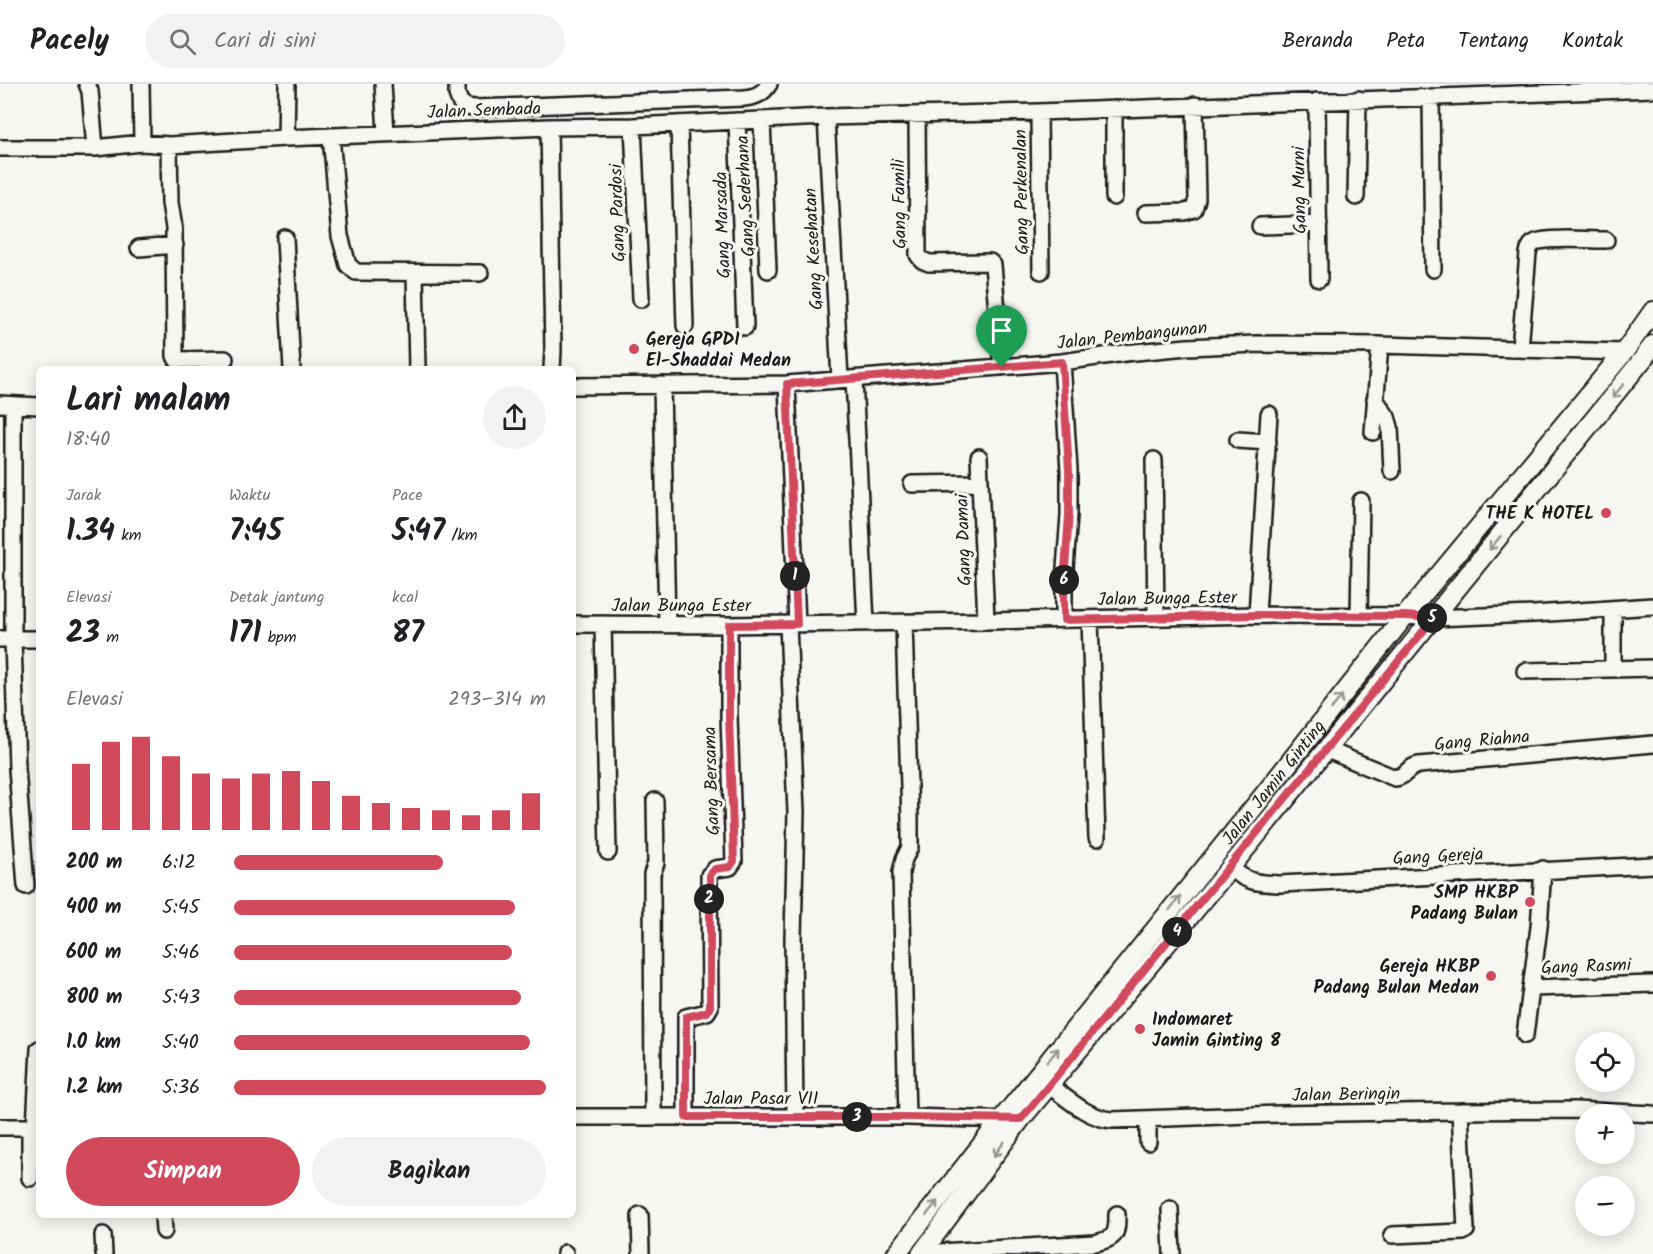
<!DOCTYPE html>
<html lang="id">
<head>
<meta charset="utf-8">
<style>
	:root { --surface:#fff; --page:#f2f2f2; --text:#202124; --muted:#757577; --line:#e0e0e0; --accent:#d1495b }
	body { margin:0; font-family:Kalam,sans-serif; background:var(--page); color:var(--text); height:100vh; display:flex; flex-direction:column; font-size:22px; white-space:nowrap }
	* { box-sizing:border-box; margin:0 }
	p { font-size:20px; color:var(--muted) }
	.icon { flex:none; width:33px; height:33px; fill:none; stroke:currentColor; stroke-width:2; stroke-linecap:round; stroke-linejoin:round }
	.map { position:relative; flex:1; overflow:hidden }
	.panel { position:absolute; left:36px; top:282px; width:540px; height:852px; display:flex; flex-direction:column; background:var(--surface); border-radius:9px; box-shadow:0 3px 15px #0003 }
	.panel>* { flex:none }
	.tools { position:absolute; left:1575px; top:948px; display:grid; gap:12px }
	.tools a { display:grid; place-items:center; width:60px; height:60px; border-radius:50%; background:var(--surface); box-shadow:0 3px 15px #0003; font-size:30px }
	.pin { position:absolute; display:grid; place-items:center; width:51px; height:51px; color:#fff; margin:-62px -26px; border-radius:50% 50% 50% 0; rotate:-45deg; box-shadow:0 0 6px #0007 }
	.pin .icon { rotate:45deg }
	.km { position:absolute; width:30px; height:30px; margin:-15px; border-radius:50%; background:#222; color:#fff; font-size:16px; line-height:30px; text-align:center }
	.round { display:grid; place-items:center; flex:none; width:63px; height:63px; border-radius:32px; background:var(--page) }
	.summary { display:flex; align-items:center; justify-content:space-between; height:102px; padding:0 30px }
	h1 { font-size:33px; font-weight:700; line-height:45px }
	.metrics { display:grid; grid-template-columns:repeat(3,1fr); gap:9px; height:102px; padding:6px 30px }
	.metrics div { display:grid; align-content:center }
	.metrics b { font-size:30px; font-weight:700 }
	.metrics small { font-size:16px; font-weight:400 }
	.metrics p { font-size:16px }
	.chart { height:168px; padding:12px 30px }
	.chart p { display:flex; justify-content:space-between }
	.chart svg { width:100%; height:108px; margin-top:6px; stroke:var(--accent); stroke-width:6 }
	.button { display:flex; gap:12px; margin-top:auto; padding:12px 30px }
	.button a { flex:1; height:69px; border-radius:36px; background:var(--accent); color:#fff; font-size:24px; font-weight:700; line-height:69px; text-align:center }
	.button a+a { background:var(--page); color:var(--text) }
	ul { padding:0 30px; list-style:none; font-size:20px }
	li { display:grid; grid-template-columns:96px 72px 1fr; align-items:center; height:45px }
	li i { height:15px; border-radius:8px; background:var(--accent) }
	header { display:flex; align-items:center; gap:36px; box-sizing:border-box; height:84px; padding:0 30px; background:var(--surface); border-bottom:2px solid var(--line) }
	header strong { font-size:28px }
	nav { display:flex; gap:33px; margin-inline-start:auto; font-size:21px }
	.search { width:420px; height:54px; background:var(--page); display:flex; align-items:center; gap:15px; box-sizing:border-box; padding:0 21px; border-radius:33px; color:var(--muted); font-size:22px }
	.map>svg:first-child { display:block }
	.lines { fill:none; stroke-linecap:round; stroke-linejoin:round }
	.minor-casing { stroke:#1c1c1c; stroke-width:20 }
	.major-casing { stroke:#1c1c1c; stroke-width:22 }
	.minor { stroke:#f6f6f2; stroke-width:15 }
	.major { stroke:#f6f6f2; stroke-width:18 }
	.oneway { stroke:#949492 }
	.route-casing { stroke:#fff; stroke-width:12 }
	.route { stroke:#d1495b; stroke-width:8 }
	.poi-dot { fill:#d1495b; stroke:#f6f6f2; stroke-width:2 }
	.labels { text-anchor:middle; stroke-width:6; stroke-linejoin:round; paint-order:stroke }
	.street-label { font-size:18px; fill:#1c1c1c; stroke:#f6f6f2 }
	.poi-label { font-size:18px; font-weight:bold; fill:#1c1c1c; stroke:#f6f6f2; text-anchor:end }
</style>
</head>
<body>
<header>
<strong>Pacely</strong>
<div class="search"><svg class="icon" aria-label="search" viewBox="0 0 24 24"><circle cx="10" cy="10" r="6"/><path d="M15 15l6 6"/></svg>Cari di sini</div>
<nav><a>Beranda</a><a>Peta</a><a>Tentang</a><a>Kontak</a></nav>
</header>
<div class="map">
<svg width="1653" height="1170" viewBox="0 0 1653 1170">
	<rect width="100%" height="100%" fill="#f6f6f2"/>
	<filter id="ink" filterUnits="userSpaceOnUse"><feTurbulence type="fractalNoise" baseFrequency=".0167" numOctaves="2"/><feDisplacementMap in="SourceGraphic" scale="12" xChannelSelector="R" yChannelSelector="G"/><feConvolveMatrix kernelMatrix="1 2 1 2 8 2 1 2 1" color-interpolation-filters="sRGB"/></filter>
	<g filter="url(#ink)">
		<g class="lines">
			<defs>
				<path id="minor" d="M87,0l3,7 5,57
					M141,0l1,59
					M383,0l3,49
					M457,0v10l3,8 7,5 7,1 270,-10c11,-1 19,-4 25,-14
					M1431,13l2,172
					M1317,17l2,178
					M1039,28l2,159
					M917,31l1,140 4,5 7,3 57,-1h4l3,3 9,102
					M826,33l14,262
					M762,36l6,150
					M737,37l8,206
					M679,40l6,202
					M633,42l8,173
					M549,43l4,223 -1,19
					M331,52l9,100 8,29 8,7 124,1
					M286,54l1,-54
					M169,61l1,58 4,25 1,128 2,4h3l45,-1
					M0,64h95l47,-5 27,2 117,-7 263,-11 84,-1 193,-9 213,-5 614,-23
					M1114,113v-88
					M1356,113l2,-98
					M1146,129l39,-1 9,-3 3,-10 -2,-94
					M1260,142l59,-2
					M285,154l7,131
					M139,164l36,-3
					M415,189l2,96
					M1520,265l8,-96c1,-5 3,-9 8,-11 12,-5 55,-2 70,-2
					M1062,278l7,108v45l-5,67v38
					M854,295l12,244
					M787,300l10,240
					M662,301l5,240
					M573,302l214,-2 275,-22 63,-9 62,-6 69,-3 124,1 244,7
					M1375,315l12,18 3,10 2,44
					M0,320l39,2
					M13,321v234l4,129 9,118
					M1373,348l7,-87
					M1238,356l30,2
					M979,373l7,164
					M1154,376l2,158
					M912,400l68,-1
					M1613,526v59
					M1257,531l12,-201
					M1359,532l2,-115
					M1090,535l7,219
					M904,539l6,197v27l-6,12 -3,13 6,245
					M573,540l156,1 257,-4 271,-6 148,1 29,2 100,-4 119,-8
					M603,540l5,228
					M788,540l8,188 -3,126 2,179
					M0,555h39
					M1525,587l128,-3
					M1325,665l70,29c12,-1 11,-11 24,-13l234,-21
					M1230,784c19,15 26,15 50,16l373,-19
					M1532,904l121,-4
					M1525,951l14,-108 4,-58
					M1050,1002c19,14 38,32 62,34l168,-6 180,-3 115,-1 78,4
					M573,1033h334l104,3
					M653,1033l-1,-243 4,-11 -1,-62
					M686,1033v-100l21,-5 3,-5 -1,-132 6,-6 15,-2 4,-6 -5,-145v-91
					M0,1043h39
					M35,1043l4,-78
					M1148,1058v-23
					M30,1094v-52
					M1170,1125l2,45
					M163,1131l1,16
					M640,1131l1,39
					M103,1151l1,19
					M1392,1151l71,-3 3,-2 -6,-119
					M565,1169v1
					M922,1169l173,-10c21,-5 22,-8 22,-29"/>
				<g id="major">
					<path id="s1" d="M896,1170l105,-134 262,-324 142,-180 219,-264 29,-41"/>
					<path d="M921,1170l100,-135 209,-251 413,-509 10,-14"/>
				</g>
			</defs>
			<use href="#minor" class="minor-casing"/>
			<use href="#major" class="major-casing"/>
			<use href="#minor" class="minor"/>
			<use href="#major" class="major"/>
		</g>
		<defs><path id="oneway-shaft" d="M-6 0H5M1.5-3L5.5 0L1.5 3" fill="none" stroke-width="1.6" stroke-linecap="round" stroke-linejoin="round" transform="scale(1.5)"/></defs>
		<g class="oneway">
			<use href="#oneway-shaft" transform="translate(1618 307) rotate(129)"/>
			<use href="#oneway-shaft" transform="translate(1495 459) rotate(129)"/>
			<use href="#oneway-shaft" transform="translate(1337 618) rotate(-52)"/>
			<use href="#oneway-shaft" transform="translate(1175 819) rotate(-52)"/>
			<use href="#oneway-shaft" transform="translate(1053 971) rotate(-51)"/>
			<use href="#oneway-shaft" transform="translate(999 1065) rotate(127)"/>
			<use href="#oneway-shaft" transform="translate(932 1124) rotate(-52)"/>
		</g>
	</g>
	<g class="lines" filter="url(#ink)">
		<defs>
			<path id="route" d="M1062,278l7,108v45l-5,67v38l193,-5 148,1 29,2 -413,501 -114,-2h-221v-100l21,-5 3,-5v-132l5,-6 15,-2 4,-6 -5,-145v-91l68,-1 -10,-240z"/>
		</defs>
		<use href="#route" class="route-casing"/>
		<use href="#route" class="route"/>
	</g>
	<g class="poi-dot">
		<circle cx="634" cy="265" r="6"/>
		<circle cx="1606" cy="429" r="6"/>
		<circle cx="1530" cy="818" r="6"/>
		<circle cx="1491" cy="892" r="6"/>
		<circle cx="1140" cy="945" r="6"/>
	</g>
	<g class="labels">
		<g class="street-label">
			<text transform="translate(484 26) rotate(-2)" y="6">Jalan Sembada</text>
			<text transform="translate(1299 106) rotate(-91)" y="6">Gang Murni</text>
			<text transform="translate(1021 108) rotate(-91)" y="6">Gang Perkenalan</text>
			<text transform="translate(745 112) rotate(-93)" y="6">Gang Sederhana</text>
			<text transform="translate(899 120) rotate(-91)" y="6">Gang Famili</text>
			<text transform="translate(617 129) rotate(-92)" y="6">Gang Pardosi</text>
			<text transform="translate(722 141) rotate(-92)" y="6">Gang Marsada</text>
			<text transform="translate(813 165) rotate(-93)" y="6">Gang Kesehatan</text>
			<text transform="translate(1132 251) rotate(-6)" y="6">Jalan Pembangunan</text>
			<text transform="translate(963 456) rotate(-92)" y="6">Gang Damai</text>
			<text transform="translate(1167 514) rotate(-1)" y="6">Jalan Bunga Ester</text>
			<text x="681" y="527">Jalan Bunga Ester</text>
			<text transform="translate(1482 656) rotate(-5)" y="6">Gang Riahna</text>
			<text transform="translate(711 697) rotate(-92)" y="6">Gang Bersama</text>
			<text dy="6" stroke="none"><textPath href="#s1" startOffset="604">Jalan Jamin Ginting</textPath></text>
			<text transform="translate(1438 772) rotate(-3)" y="6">Gang Gereja</text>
			<text transform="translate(1586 882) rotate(-2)" y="6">Gang Rasmi</text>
			<text transform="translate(1346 1010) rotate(-1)" y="6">Jalan Beringin</text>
			<text x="761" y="1020">Jalan Pasar VII</text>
		</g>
		<g class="poi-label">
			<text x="646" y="261" text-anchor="start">Gereja GPDI<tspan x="646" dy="21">El-Shaddai Medan</tspan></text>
			<text x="1594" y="435">THE K HOTEL</text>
			<text x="1518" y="814">SMP HKBP<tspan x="1518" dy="21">Padang Bulan</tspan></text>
			<text x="1479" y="888">Gereja HKBP<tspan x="1479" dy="21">Padang Bulan Medan</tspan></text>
			<text x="1152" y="941" text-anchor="start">Indomaret<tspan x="1152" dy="21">Jamin Ginting 8</tspan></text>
		</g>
	</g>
</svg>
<div class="tools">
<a><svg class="icon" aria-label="locate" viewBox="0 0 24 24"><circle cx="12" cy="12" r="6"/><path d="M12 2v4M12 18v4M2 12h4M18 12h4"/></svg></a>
<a>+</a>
<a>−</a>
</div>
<div class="pin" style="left:1002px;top:283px;background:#1e9e55"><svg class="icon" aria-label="arrive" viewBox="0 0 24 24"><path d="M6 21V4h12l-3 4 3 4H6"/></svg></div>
<b class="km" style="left:795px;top:492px">1</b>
<b class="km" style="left:709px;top:815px">2</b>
<b class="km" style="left:857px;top:1033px">3</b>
<b class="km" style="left:1177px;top:848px">4</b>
<b class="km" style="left:1432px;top:534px">5</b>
<b class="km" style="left:1064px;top:496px">6</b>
<section class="panel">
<div class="summary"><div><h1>Lari malam</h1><p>18:40</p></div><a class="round"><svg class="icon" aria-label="share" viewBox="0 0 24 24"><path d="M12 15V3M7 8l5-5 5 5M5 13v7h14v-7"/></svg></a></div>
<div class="metrics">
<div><p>Jarak</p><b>1.34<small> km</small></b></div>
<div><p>Waktu</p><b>7:45</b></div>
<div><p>Pace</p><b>5:47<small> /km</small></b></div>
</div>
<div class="metrics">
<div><p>Elevasi</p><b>23<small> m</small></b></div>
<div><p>Detak jantung</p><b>171<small> bpm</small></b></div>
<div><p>kcal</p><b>87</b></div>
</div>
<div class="chart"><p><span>Elevasi</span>293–314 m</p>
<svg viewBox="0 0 160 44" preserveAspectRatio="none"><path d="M5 44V17M15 44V8M25 44V6M35 44V14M45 44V21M55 44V23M65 44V21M75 44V20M85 44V24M95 44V30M105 44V33M115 44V35M125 44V36M135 44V38M145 44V36M155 44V29"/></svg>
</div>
<ul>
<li><b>200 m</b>6:12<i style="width:67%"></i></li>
<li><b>400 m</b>5:45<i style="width:90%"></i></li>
<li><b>600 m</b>5:46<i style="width:89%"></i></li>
<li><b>800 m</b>5:43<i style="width:92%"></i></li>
<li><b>1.0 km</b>5:40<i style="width:95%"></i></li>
<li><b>1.2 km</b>5:36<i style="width:100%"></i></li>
</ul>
<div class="button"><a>Simpan</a><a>Bagikan</a></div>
</section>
</div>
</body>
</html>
